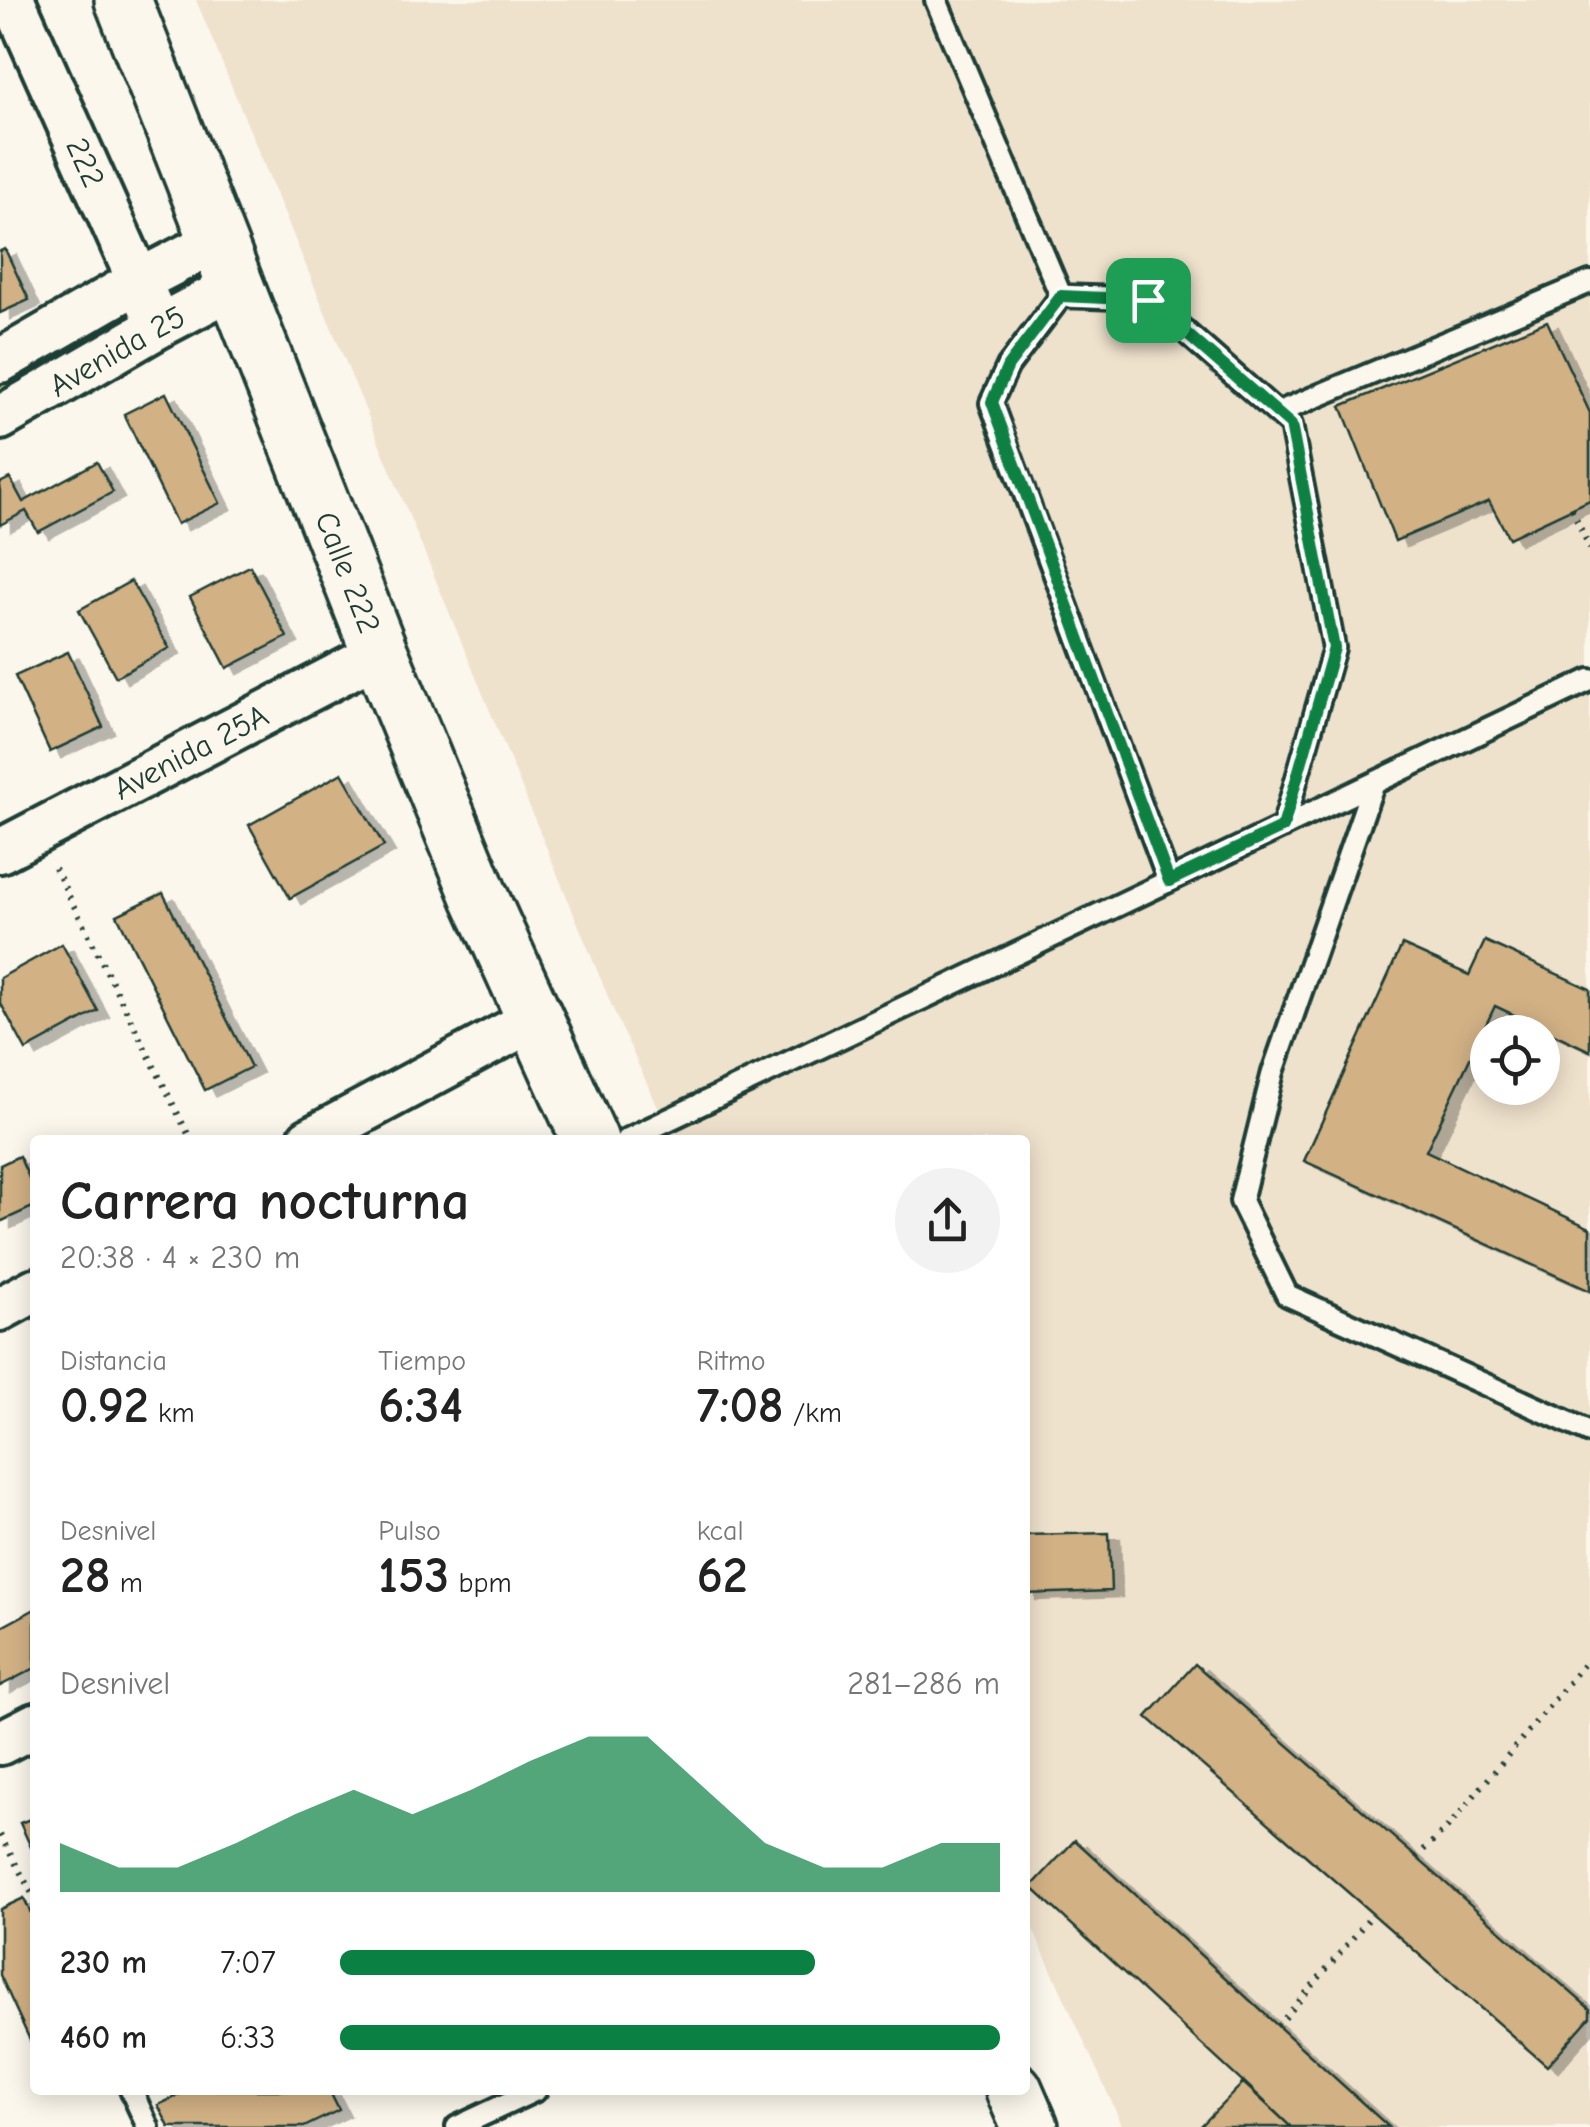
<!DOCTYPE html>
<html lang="es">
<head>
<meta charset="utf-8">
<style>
	:root { --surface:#fff; --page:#f2f2f2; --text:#222; --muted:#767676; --accent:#0b8043 }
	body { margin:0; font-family:"Comic Neue",sans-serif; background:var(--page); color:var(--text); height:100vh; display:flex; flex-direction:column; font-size:38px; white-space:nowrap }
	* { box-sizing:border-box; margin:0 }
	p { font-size:32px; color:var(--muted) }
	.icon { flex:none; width:55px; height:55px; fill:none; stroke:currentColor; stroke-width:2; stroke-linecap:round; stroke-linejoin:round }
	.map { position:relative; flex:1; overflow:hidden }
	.sheet { position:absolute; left:30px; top:1135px; width:1000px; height:960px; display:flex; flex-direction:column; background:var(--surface); border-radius:10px; box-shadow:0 5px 25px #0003 }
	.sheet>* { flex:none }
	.buttons { position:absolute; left:1470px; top:1015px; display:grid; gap:20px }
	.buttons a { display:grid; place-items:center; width:90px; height:90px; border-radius:50%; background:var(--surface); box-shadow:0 5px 25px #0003; font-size:50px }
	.pin { position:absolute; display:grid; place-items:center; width:85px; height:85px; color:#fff; margin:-42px; border-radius:20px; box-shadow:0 5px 15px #0006 }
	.round { display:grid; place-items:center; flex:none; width:105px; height:105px; border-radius:52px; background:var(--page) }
	.head { display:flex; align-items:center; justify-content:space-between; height:170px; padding:0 30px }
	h1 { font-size:55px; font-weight:800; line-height:75px }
	.metrics { display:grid; grid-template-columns:repeat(3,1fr); gap:15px; height:170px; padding:10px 30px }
	.metrics div { display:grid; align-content:center }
	.metrics b { font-size:50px; font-weight:800 }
	.metrics small { font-size:28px; font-weight:400 }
	.metrics p { font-size:28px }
	.chart { height:280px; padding:20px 30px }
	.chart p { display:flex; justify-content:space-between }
	.chart svg { width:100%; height:180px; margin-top:10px; fill:var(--accent); opacity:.7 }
	ul { padding:0 30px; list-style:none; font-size:32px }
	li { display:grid; grid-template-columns:160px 120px 1fr; align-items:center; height:75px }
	li i { height:25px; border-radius:12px; background:var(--accent) }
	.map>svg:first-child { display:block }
	.built { fill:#efe2cd; fill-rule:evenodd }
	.green { fill:#c1df97; stroke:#708e66; stroke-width:2.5 }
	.building { fill:#d2b185; stroke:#1f3d34; stroke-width:2.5; filter:url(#shadow) }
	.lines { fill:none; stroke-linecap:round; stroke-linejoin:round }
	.service-casing { stroke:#1f3d34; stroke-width:28 }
	.minor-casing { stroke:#1f3d34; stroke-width:50 }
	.secondary-casing { stroke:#1f3d34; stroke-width:62 }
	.path { stroke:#1f3d34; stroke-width:6; stroke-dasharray:2.5 8; stroke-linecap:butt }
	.service { stroke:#fbf7ec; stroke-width:20 }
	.minor { stroke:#fbf7ec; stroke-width:42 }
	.secondary { stroke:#fbf7ec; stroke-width:55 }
	.route-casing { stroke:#fff; stroke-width:20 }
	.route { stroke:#0b8043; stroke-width:12 }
	.labels { text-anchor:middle; stroke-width:10; stroke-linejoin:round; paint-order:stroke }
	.street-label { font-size:32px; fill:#1f3d34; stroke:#fbf7ec }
</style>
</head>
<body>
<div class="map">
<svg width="1590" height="2127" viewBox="0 0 1590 2127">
	<defs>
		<filter id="shadow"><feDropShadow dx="11" dy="6" stdDeviation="0" flood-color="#0004"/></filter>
	</defs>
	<rect width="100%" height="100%" fill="#fbf7ec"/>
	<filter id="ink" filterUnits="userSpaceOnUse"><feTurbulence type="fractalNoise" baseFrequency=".01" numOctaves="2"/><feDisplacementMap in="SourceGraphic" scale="20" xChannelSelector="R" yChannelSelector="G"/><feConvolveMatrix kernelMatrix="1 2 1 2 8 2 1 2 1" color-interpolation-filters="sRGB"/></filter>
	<g filter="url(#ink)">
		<path class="built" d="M196,0h1394v2127h-467l-98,-215v-772h-352l-57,-124zM1488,1032h54v56h-54z"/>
		<path class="green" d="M130,303l11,17 -141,87v-29z"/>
		<path class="building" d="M5,249l24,51 -29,13v-62z
			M1547,321l43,92v87l-81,38 -20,-37 -94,40 -54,-135z
			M166,393l54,110 -43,21 -53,-110z
			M97,462l16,30 -75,40 -12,-21 -26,14v-42l10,-5 13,24z
			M250,566l37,71 -60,31 -37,-71z
			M131,581l38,67 -53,29 -37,-67z
			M68,652l35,75 -53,25 -35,-76z
			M342,773l42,73 -94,52 -41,-73z
			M163,893l88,174 -46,23 -88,-175z
			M1485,941l105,48v62l-95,-45 -69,145 164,77v63l-286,-130 98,-216 67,30z
			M62,944l36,67 -72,39 -26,-48v-24z
			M19,1156l16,35v15l-35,16v-57z
			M1109,1533l2,58 -86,3v-59z
			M35,1609v59l-35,18v-58z
			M1195,1664l395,345v8l-43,49 -400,-349z
			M35,1817v39l-15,-33z
			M1075,1840l203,186 111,101h-98l-260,-240z
			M24,1898l11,24v129l-35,-76v-66z
			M1244,2082l47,45h-91z
			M190,2090h139l10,20 -35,17h-135l-11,-22z"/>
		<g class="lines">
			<defs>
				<path id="service" d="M936,0l125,296
					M1277,413l313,-131
					M1373,785l-100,287 -32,129 46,94 303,137
					M1169,881l-178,-478 17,-37 53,-70 87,3 143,126 43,223 -51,179
					M626,1140l964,-460
					M131,2090l17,37
					M457,2127l79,-37"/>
				<g id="minor">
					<path id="s1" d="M13,0l146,326"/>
					<path d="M0,361l137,-79 81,-42"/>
					<path id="s2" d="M0,418l159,-92 78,-41"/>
					<path id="s3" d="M0,851l380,-198"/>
					<path d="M309,1140l227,-122"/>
					<path d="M0,1309l35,-19"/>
					<path d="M0,1743l35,-18"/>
				</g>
				<g id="secondary">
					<path id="s4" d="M123,0l257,653 100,244 110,243"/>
					<path d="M1014,2090l16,37"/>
				</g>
			</defs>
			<use href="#service" class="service-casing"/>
			<use href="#minor" class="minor-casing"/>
			<use href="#secondary" class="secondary-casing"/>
			<path class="path" d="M1572,509l18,40
				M55,868l136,272
				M0,1835l35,64
				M1416,1857l32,-30 142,-170
				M1278,2026l95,-112"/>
			<use href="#service" class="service"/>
			<use href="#minor" class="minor"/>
			<use href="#secondary" class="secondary"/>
		</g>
	</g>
	<g class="lines" filter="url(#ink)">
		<defs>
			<path id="route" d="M1061,296l87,4 143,125 43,223 -51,179 -114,54 -177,-479 16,-36z"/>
		</defs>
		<use href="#route" class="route-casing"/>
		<use href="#route" class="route"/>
	</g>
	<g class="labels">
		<g class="street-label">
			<text dy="11" stroke="none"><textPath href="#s1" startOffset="178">222</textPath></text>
			<text dy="11" stroke="none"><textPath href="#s2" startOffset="135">Avenida 25</textPath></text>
			<text dy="11" stroke="none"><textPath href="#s4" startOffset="615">Calle 222</textPath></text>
			<text dy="11" stroke="none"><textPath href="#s3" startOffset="215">Avenida 25A</textPath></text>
		</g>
	</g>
</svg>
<div class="buttons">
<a><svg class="icon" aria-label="locate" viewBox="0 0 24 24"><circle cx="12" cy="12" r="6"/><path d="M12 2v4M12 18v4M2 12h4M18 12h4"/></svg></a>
</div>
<div class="pin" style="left:1148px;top:300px;background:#1e9e55"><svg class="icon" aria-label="arrive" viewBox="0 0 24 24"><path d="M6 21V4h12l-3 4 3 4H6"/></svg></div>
<section class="sheet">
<div class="head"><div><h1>Carrera nocturna</h1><p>20:38 · 4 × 230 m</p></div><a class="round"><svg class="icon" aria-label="share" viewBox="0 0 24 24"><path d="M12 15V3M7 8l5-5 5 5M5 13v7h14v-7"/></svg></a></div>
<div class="metrics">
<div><p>Distancia</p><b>0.92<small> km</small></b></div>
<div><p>Tiempo</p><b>6:34</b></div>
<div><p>Ritmo</p><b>7:08<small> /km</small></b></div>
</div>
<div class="metrics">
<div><p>Desnivel</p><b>28<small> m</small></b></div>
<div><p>Pulso</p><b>153<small> bpm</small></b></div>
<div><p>kcal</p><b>62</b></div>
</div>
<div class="chart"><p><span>Desnivel</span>281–286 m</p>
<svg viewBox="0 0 160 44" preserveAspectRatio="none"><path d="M0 44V32L10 38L20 38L30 32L40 25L50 19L60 25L70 19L80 12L90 6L100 6L110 19L120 32L130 38L140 38L150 32L160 32V44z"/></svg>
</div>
<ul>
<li><b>230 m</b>7:07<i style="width:72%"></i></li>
<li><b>460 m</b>6:33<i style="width:100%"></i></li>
</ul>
</section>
</div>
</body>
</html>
